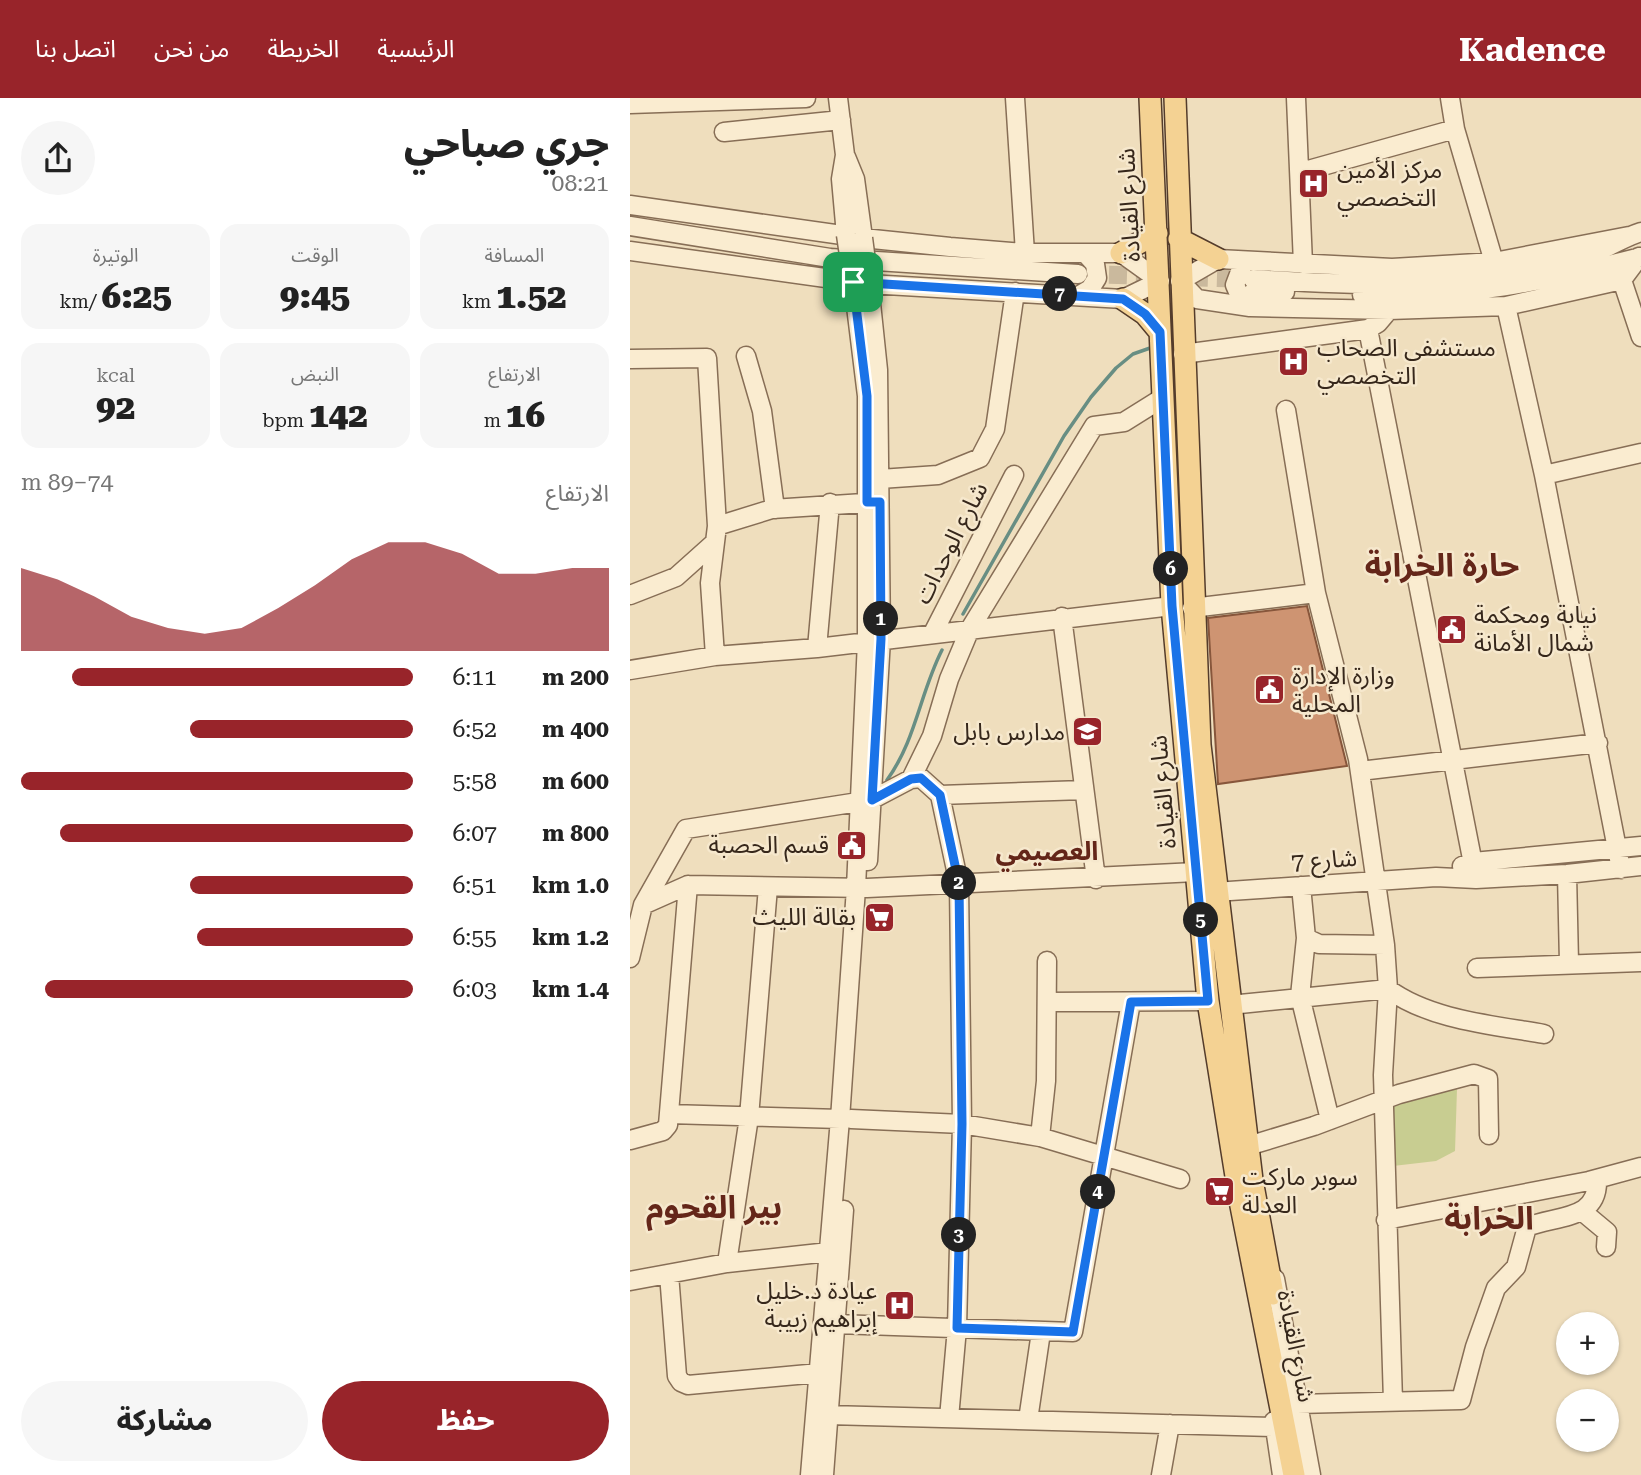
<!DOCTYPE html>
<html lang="ar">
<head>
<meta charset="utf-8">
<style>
	:root { --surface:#fff; --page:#f6f6f6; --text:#222; --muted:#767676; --accent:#98242a }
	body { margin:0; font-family:"Roboto Serif","Noto Sans Arabic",serif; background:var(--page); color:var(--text); direction:rtl; height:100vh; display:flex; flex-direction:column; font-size:26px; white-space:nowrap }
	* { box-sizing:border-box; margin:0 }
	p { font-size:23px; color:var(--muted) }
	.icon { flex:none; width:38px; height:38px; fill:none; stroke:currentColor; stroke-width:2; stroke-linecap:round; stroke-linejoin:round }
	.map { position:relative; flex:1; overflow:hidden; direction:ltr }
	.details { display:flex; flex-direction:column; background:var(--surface); width:630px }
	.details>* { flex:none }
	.tools { position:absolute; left:926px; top:1214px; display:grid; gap:14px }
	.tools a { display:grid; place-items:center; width:63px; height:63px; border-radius:50%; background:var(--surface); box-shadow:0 2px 5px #0004; font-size:35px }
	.pin { position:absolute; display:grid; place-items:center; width:60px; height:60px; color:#fff; margin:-30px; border-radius:14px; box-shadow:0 4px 10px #0006 }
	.km { position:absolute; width:35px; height:35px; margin:-18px; border-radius:50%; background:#222; color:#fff; font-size:19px; line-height:35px; text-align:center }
	.round { display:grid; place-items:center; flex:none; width:74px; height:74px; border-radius:37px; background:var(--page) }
	.summary { display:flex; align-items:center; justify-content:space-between; height:119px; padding:0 21px }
	h1 { font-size:38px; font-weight:800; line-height:52px }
	.stats { display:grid; grid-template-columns:repeat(3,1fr); gap:10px; height:119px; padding:7px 21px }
	.stats div { display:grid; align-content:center; border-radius:18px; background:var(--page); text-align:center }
	.stats b { font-size:35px; font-weight:800 }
	.stats small { font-size:19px; font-weight:400 }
	.stats p { font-size:19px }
	.chart { height:196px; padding:14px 21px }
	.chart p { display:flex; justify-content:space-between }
	.chart svg { width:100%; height:126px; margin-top:7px; fill:var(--accent); opacity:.7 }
	.button { display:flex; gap:14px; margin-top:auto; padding:14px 21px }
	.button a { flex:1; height:80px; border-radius:42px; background:var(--accent); color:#fff; font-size:28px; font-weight:800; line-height:80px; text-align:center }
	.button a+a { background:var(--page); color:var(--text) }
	ul { padding:0 21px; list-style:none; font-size:23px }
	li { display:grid; grid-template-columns:112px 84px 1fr; align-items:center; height:52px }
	li i { height:18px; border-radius:9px; background:var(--accent) }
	header { display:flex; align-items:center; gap:42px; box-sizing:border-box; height:98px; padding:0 35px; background:var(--accent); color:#fff }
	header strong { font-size:33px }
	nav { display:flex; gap:38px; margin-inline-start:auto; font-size:24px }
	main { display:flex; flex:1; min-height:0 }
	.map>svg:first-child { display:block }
	.green { fill:#c8cd91 }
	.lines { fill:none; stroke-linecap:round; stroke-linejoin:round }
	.stream { stroke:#688e83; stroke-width:3.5 }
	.building { fill:#ce9472; stroke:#87563b; stroke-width:2 }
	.minor-tunnel { stroke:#cab99d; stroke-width:18; stroke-dasharray:18 9; stroke-linecap:butt }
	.minor-casing { stroke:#876e56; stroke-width:21 }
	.major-casing { stroke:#543c2b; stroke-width:24 }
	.minor { stroke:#faecd0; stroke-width:18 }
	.major { stroke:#f4d293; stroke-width:21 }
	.minor-bridge-casing { stroke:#876e56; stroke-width:21; stroke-linecap:butt }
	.minor-bridge { stroke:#faecd0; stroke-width:18 }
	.route-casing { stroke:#fff; stroke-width:14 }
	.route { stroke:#1a73e8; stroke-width:9 }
	.labels { text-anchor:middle; stroke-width:5; stroke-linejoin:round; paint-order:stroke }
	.poi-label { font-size:24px; fill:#36271b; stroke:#f6e8cd; text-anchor:start }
	.street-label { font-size:24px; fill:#36271b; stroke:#f6e8cd }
	.neighbourhood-label { font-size:26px; font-weight:bold; fill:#642619; stroke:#f6e8cd }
	.district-label { font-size:32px; font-weight:bold; fill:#642619; stroke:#f6e8cd }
</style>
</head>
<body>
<header>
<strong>Kadence</strong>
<nav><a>الرئيسية</a><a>الخريطة</a><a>من نحن</a><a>اتصل بنا</a></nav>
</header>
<main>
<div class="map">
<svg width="1011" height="1377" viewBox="0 0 1011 1377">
	<rect width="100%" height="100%" fill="#efdebd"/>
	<path class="green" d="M827,991l-2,62 -19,10 -43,5 1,-63z"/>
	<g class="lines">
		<path class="stream" d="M333,516l101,-178 27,-39 25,-29 17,-14 20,-7
			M257,682c29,-40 33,-87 55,-130"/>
	</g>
	<path class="building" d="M677,508l40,160 -129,18 -10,-166z"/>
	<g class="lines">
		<path class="minor-tunnel" d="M452,176l168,5"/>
		<defs>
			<path id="minor" d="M208,0l7,57 -4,24 5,56
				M385,0l10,155
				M666,0l7,166
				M820,0l5,31 39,133
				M0,6l176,-6
				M94,34l117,-12
				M216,59l9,22 8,59
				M671,74l154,-43
				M0,107l233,33 87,9 75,6h96l39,28 -37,18 -254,-15 -239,-33
				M0,128l200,32 248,16
				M999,138l-135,26 -102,6 -174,-9 -38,22 17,18 53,8 139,3 117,-4 116,-26 17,-23
				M614,163l-9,24 7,16 8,6
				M623,181c107,7 221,13 324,-19 23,-7 42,-21 64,-28
				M992,182l19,57
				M623,194h32
				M450,197l10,-6 7,-11 -2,-14 -10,-11
				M732,197c96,4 186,-14 279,-38
				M876,208l38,169 77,394
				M738,231l108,550
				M553,256l185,-25 10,-6 11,-13
				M116,258l16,55 13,98
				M0,261l77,-1 10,168 -7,57 5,73
				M914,377l97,-22
				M250,381l58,-4 42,-17 15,-29 20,-137
				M87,428l55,-17 107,-7
				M686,495l42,166 27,186 3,44 -5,86 10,326
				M0,497l46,-18 38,-34
				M562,510l124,-15 -30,-183
				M432,519l34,262
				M303,535l81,-158
				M187,550l13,-145
				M0,572l85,-14 102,-8 355,-42
				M730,673l238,-28
				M281,681l10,-1 19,17 19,89 3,240 -5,204 -8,90
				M310,697l144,-5
				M238,763l13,-222 -3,-269 -9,-86
				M832,768l11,-4 168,-16
				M937,776l2,89
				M671,788l5,52 13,6 66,1
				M585,794l221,-15 40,2 91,-5 74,-8
				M13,807l45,-20 179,3 329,-16
				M676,840l-6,58 30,124
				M0,860l13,-53 43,-76 185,-29 40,-21 21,-43 17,-57 21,-50 124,-203 30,-4 40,-25
				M847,870l164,-6
				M417,904l161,-1
				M600,907l158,-16c42,31 105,36 156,45
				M39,1016l171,5
				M221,1021l111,5 78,13 140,42
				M410,1039l6,-56 1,-120
				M0,1042l33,-9 5,-6 20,-240
				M618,1048l66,-20 85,-32 75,-20 14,5 1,56
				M953,1114l24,20 -1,15
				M756,1122l203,-39 52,-14
				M97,1165l22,-146 19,-230
				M39,1176l8,102 4,6 7,3 131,-12
				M645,1181l36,196
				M0,1183l97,-18 102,-11
				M206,1226l237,8 58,-330
				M667,1306l164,-4 14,-53 21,-59 20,-21 11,-40c29,-12 72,-6 70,-48
				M198,1317l447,12
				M398,1322l13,-88
				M644,1323l8,54
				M180,1377l30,-356 16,-231 11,-247v-245l-14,-114
				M194,1377l20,-265
				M531,1377l9,-51"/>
			<path id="major" d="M520,0l22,508 36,395 32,200 54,274
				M545,0l25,647 52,435 21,114
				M549,141l39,20
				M491,155l36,-20
				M493,201l22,15 15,18"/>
		</defs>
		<use href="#minor" class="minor-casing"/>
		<use href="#major" class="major-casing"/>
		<use href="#minor" class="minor"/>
		<use href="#major" class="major"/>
		<defs>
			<path id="minor-bridge" d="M216,137l7,47
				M233,140l6,46"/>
		</defs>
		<use href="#minor-bridge" class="minor-bridge-casing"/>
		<use href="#minor-bridge" class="minor-bridge"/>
	</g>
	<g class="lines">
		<defs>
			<path id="route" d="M223,184l270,17 22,15 15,18 12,274 36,395 -77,1 -58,330 -116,-4 5,-204 -3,-240 -19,-89 -19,-17 -10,1 -39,21 9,-161 -1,-137h-13v-106z"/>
		</defs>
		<use href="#route" class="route-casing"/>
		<use href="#route" class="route"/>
	</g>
	<defs>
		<symbol id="hospital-square" viewBox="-11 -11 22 22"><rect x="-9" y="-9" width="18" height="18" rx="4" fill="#98242a" stroke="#f6e8cd"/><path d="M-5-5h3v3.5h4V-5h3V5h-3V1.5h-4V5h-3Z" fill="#fff"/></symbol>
		<symbol id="civic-square" viewBox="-11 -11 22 22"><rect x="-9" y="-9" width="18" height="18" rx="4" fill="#98242a" stroke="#f6e8cd"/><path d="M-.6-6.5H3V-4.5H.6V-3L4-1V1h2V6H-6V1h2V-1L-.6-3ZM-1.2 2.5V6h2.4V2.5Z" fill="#fff"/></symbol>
		<symbol id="school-square" viewBox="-11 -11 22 22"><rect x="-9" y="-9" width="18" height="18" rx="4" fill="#98242a" stroke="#f6e8cd"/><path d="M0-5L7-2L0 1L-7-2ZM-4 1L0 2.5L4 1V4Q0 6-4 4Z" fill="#fff"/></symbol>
		<symbol id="supermarket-square" viewBox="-11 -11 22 22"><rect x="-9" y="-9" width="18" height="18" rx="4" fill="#98242a" stroke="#f6e8cd"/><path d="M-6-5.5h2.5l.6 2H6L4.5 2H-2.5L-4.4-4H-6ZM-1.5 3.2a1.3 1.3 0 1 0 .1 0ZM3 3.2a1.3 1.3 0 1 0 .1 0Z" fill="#fff"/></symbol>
	</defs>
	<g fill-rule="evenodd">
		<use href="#hospital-square" x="666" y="68" width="35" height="35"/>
		<use href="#hospital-square" x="646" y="246" width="35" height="35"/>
		<use href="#civic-square" x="804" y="514" width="35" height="35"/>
		<use href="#civic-square" x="622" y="574" width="35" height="35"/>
		<use href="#school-square" x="440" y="616" width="35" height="35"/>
		<use href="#civic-square" x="204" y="730" width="35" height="35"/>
		<use href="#supermarket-square" x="232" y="802" width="35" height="35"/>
		<use href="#supermarket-square" x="572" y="1076" width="35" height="35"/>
		<use href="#hospital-square" x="252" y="1190" width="35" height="35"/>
	</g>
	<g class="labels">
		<g class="poi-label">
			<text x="707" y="80">مركز الأمين<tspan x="707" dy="28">التخصصي</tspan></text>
			<text x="687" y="258">مستشفى الصحاب<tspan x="687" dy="28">التخصصي</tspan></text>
			<text x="844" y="525">نيابة ومحكمة<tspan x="844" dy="28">شمال الأمانة</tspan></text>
			<text x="662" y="586">وزارة الإدارة<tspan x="662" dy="28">المحلية</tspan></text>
			<text x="435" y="642" text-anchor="end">مدارس بابل</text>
			<text x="199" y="755" text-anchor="end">قسم الحصبة</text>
			<text x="226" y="827" text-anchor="end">بقالة الليث</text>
			<text x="612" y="1087">سوبر ماركت<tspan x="612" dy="28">العدلة</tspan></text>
			<text x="247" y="1201" text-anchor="end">عيادة د.خليل<tspan x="247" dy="28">إبراهيم زبيبة</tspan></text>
		</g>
		<g class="street-label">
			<text transform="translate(499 107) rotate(-93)" y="8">شارع القيادة</text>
			<text transform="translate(321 445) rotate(-63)" y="8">شارع الوحدات</text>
			<text transform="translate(533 694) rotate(-95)" y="8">شارع القيادة</text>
			<text transform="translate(694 762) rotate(-4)" y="8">شارع 7</text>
			<text transform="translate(666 1248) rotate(79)" y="8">شارع القيادة</text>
		</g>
		<g class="neighbourhood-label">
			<text x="417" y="762">العصيمي</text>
		</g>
		<g class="district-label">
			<text x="812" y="478">حارة الخرابة</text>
			<text x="84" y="1120">بير القحوم</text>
			<text x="859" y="1131">الخرابة</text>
		</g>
	</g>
</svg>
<div class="tools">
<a>+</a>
<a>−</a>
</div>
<div class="pin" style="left:223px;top:184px;background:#1e9e55"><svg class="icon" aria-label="arrive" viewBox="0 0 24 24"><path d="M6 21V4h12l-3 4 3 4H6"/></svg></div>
<b class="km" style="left:251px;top:521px">1</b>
<b class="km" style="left:329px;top:785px">2</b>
<b class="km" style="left:329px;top:1137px">3</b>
<b class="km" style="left:468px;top:1094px">4</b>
<b class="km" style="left:571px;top:822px">5</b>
<b class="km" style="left:541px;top:471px">6</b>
<b class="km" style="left:430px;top:196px">7</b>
</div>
<section class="details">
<div class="summary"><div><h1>جري صباحي</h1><p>08:21</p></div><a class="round"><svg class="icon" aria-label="share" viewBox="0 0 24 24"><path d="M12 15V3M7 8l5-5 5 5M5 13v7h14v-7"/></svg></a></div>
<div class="stats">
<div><p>المسافة</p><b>1.52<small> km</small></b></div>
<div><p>الوقت</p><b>9:45</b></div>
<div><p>الوتيرة</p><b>6:25<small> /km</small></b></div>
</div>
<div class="stats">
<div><p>الارتفاع</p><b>16<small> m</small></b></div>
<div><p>النبض</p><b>142<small> bpm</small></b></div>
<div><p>kcal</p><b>92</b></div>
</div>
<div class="chart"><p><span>الارتفاع</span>74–89 m</p>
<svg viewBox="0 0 160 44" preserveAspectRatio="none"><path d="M0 44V15L10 19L20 25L30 32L40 36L50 38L60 36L70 29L80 21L90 12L100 6L110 6L120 10L130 17L140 17L150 15L160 15V44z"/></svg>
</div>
<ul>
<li><b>200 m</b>6:11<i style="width:87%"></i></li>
<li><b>400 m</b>6:52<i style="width:57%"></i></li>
<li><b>600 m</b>5:58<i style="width:100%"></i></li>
<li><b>800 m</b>6:07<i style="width:90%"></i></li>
<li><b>1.0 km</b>6:51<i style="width:57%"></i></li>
<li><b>1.2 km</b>6:55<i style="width:55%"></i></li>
<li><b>1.4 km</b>6:03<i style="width:94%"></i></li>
</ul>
<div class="button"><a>حفظ</a><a>مشاركة</a></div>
</section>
</main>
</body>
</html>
